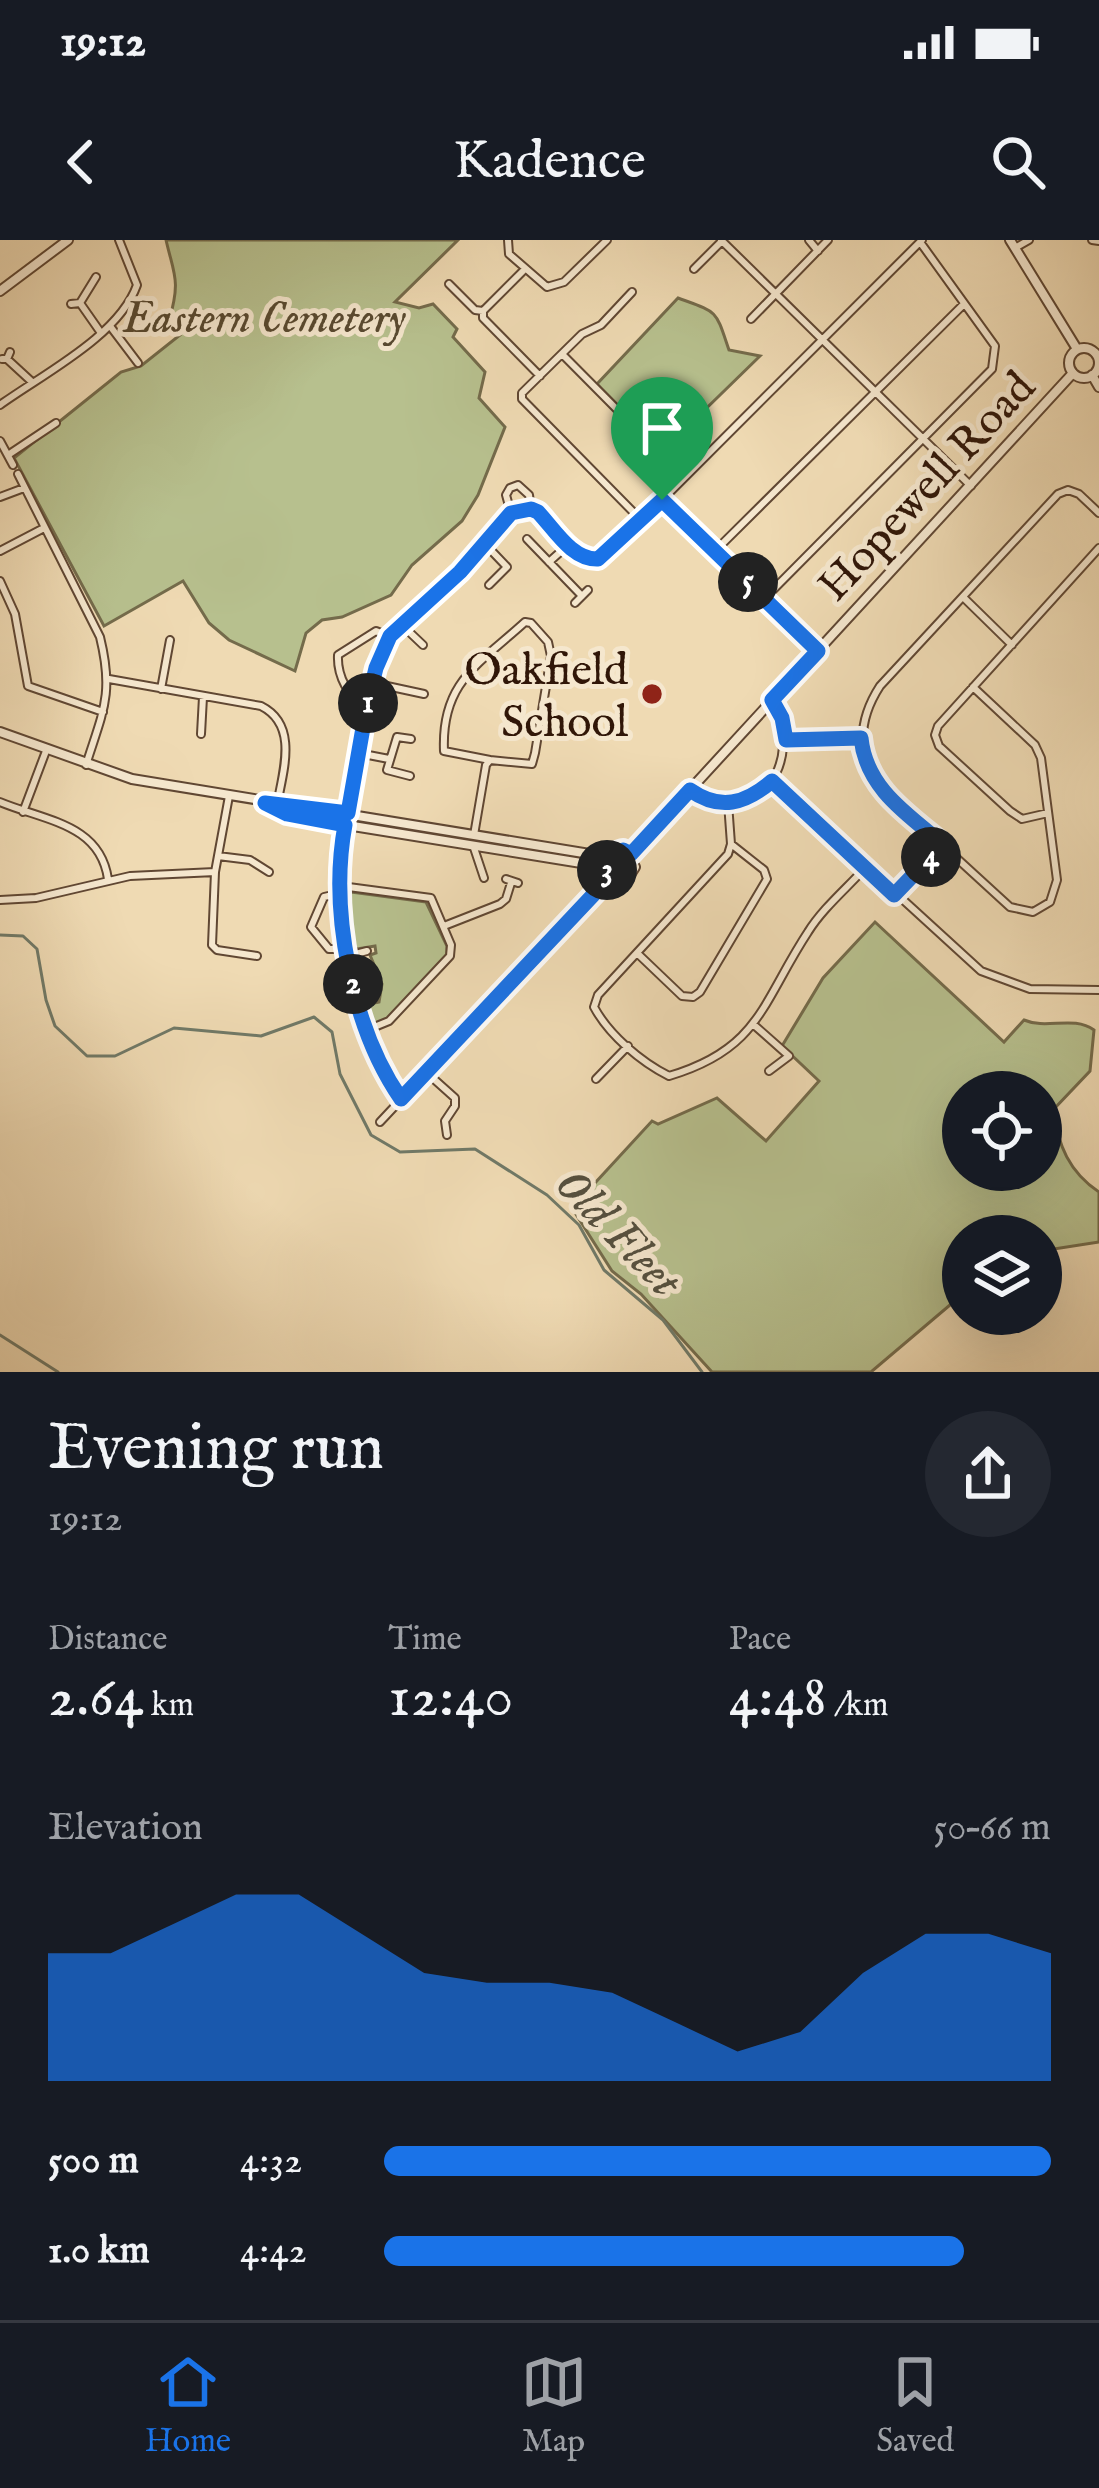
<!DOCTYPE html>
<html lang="en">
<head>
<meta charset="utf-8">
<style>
	:root { --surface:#171b24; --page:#242831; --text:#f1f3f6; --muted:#9ea1a6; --line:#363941; --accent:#1a73e8 }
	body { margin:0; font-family:"IM FELL English",serif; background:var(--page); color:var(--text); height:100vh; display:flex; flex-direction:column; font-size:45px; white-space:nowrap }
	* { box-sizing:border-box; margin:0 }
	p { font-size:39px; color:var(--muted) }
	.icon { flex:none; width:66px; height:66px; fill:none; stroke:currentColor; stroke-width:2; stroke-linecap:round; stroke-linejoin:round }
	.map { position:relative; height:1132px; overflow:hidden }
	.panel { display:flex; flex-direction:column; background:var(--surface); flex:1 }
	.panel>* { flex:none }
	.buttons { position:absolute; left:942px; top:831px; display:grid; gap:24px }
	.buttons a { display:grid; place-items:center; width:120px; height:120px; border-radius:50%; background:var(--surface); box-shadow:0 12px 48px #0002; font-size:60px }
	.pin { position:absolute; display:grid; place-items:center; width:102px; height:102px; color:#fff; margin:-123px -51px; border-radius:50% 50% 50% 0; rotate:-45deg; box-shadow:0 0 12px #0007 }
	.pin .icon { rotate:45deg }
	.km { position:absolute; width:60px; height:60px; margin:-30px; border-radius:50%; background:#222; color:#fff; font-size:33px; line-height:60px; text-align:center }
	.round { display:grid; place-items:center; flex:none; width:126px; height:126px; border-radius:63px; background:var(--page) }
	.overview { display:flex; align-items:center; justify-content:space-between; height:204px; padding:0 48px }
	h1 { font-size:66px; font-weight:600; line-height:90px }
	.stats { display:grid; grid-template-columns:repeat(3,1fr); gap:18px; height:204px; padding:12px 48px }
	.stats div { display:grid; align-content:center }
	.stats b { font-size:60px; font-weight:600 }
	.stats small { font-size:33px; font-weight:400 }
	.stats p { font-size:33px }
	.chart { height:336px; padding:24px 48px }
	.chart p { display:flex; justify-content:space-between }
	.chart svg { width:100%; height:216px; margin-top:12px; fill:var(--accent); opacity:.7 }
	ul { padding:0 48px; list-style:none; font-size:39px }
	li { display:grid; grid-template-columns:192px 144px 1fr; align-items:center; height:90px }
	li i { height:30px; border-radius:15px; background:var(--accent) }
	.status { display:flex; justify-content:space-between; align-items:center; height:84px; padding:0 60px; background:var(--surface); direction:ltr }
	.status svg { height:33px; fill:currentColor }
	header { display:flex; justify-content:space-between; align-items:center; height:156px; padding:0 48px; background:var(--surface); font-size:54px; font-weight:600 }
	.menu { display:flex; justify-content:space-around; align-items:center; height:168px; border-top:3px solid var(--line); background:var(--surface); font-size:33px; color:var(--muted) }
	.menu a { display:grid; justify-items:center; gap:6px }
	.menu .on { color:var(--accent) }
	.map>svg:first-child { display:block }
	.green { fill:#b7c08e; stroke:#746b4b; stroke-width:3; fill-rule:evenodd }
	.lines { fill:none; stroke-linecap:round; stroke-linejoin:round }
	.stream { stroke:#707967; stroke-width:3 }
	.minor-casing { stroke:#604733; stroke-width:10 }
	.tertiary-casing { stroke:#604733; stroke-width:12 }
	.minor { stroke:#f5e7ce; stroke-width:6 }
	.tertiary { stroke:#f5e7ce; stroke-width:8 }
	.route-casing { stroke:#fff; stroke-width:24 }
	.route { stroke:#1a73e8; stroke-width:15 }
	.poi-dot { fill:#8f2418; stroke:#f5e7ce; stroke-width:4.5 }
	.labels { text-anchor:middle; stroke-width:10; stroke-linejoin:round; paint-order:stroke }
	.park-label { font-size:45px; font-style:italic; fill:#584930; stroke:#f5e7ce }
	.street-label { font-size:45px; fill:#301608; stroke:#f5e7ce }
	.poi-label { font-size:45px; fill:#301608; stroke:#f5e7ce; text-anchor:end }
	.water-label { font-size:48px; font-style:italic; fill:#55503f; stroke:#f5e7ce }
</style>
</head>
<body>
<div class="status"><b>19:12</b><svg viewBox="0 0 49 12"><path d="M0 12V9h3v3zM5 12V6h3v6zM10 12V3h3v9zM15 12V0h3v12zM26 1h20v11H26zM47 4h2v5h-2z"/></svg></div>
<header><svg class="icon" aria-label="back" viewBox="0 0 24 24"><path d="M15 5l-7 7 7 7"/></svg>Kadence<svg class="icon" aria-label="search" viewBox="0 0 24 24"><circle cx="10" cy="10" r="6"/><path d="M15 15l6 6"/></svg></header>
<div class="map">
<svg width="1099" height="1132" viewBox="0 0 1099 1132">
	<rect width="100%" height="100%" fill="#efdab3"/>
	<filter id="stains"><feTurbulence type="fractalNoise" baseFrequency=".00167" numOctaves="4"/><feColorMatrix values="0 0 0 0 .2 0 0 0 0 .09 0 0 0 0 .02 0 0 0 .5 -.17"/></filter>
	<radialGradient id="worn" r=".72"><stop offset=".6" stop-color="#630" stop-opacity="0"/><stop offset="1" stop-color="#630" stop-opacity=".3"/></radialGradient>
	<path class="green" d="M166,0h292l-63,62 24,6 14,-4 24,25 -4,8 32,35 -6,26 26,29 -27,68 -16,26 -50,44 -21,30 -49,22 -20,3 -16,13 -11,38 -66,-31 -20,-17 -26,-42 -79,45 -90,-168 107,-86 20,-6 39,-31 -11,-14c12,-41 5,-46 -3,-81z
		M678,58c41,15 37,11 51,52l31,6 -77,75 -8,-6 -19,19 -59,-60z
		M351,652l75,10 21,44v10l-59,64 -22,9 -5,-23 18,-4 3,-18 -12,-29 6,-2 -1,-7 -18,3 -5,-5 -5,-45z
		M875,682l129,120 20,-22c23,10 49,-5 70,10l-4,41 -37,39c5,35 16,62 46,82v50l-58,9v-15h-78v58l-92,78h-159l-71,-78 -29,-23 -40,-63 80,-87 6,3 59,-26 49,43 53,-60 -37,-35 41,-68zM963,852h78v78h-78z"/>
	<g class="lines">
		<path class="stream" d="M0,695l23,1 14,13 9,51 9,26 32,30h28l59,-28 87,8 53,-19 18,15 8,42 31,61 29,17 75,-3 72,46 32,30 25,45 59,50 39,52
			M0,1095l58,37"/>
		<defs>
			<path id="minor" d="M508,0l1,14 38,33 17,-5 43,-42
				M721,0l250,246
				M809,0l9,11
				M1092,0l7,1
				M1015,8l14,-8
				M694,29l27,-27
				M449,44l26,26 8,1v7l57,58
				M632,52l-31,33 -19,9 -60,59v6l119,121
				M80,63l21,30
				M71,64l9,-1 16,-26
				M484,70l40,-40
				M751,79l77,-79
				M110,86l28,37
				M562,114l122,123
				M2,119h5l3,-7
				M7,119l25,23
				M0,165c43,-31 119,-69 137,-120l-18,-45
				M0,201l13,24
				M8,215l48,-32
				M18,234l82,163c14,57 3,74 -14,128
				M0,257l24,-9
				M662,259l156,152
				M511,273l-5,-18 4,-7 8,-3 11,10 2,14
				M527,299l55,57
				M486,305l21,22 -18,18
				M716,310l248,-246
				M0,311l44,-23
				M549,322l19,-17
				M0,341l15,33 13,72 75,26
				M963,357l49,48
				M764,359l228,-230 3,-23 -75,-104
				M575,363l13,-13
				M402,385l21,20
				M109,439l152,27c38,19 22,65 16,99
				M373,443l51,11
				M973,447l62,58 6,13 16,122 -7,22 -17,10 -23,-5 -130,-119c-24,-34 -22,-68 0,-102l178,-192 10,-4 11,4 20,19
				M161,449l9,-49
				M367,465c-19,-6 -30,-30 -29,-50l38,-24 13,5
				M201,494l2,-37
				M786,500l75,-2
				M358,513l31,6
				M410,536l-23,-6 10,-33 14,2
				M773,541l208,190 49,18 69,1
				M690,549c64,45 117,-25 82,-89
				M229,556l-14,76 -3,73 5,5 40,6
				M0,562c46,19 100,22 108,77
				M728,563l3,41 -3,10 -130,141 -4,12c15,28 47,55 75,69 91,-27 93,-74 139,-144 15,-24 38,-43 57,-64
				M23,572l23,-61
				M348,573l19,-108 12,-44 11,-25 70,-64 51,-59 20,-4 7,3 48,48 24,-8 312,-312
				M1048,573l-26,6 -12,-8 -71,-65 -4,-11 3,-9 161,-178
				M345,585c-16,86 7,202 56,274
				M474,595l12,-70 4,-5 42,4 3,-11 16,-97 -3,-14 -17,-19 -6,-1c-46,42 -84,60 -81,129l46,9
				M473,605l11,33
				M218,616l32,4 19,12
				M506,639l12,4
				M341,646l90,12 20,47 -1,11 -61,65 -22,9
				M341,653l-17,4 -13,30 18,22h18
				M894,655l49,-51
				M0,660l36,-2 94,-22 85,-4
				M444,686l56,-22 6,-5 5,-16
				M637,713l45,43 11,1 7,-5 67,-113 -3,-9 -33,-26
				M348,716l19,-5
				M754,785l35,31 -20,15
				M426,832l29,26v8l-10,15 2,14
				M596,839l32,-33
				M380,882l231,-246"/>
			<path id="tertiary" d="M1010,0l67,109
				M0,51l68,-51
				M1069 123a15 15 0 1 1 30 0a15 15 0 1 1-30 0Z
				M1092,135l7,12
				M0,492l132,47 476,78
				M272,567l44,13 290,47
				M631,614l442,-481
				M606,627c4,10 12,15 22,11l7,-11 -8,-15 -8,-2 -11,7"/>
		</defs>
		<use href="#minor" class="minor-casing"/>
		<use href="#tertiary" class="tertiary-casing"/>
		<use href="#minor" class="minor"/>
		<use href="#tertiary" class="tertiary"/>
	</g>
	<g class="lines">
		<defs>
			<path id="route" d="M662,260l156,151 -46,49 10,18 4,22 75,-2c5,50 46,76 82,106l-49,51 -122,-114c-27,23 -52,30 -82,9l-59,64 -8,-4 -12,4 -5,8 5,14 -210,223c-49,-71 -72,-188 -56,-274l-58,-11 -22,-11 83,10 19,-108 9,-37 14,-32 70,-64 51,-59 20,-4 7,3c17,18 34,48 60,47z"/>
		</defs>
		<use href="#route" class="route-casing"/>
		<use href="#route" class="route"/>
	</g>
	<circle class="poi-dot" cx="652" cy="454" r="12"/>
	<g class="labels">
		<g class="park-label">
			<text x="264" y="92">Eastern Cemetery</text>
		</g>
		<g class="street-label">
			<text transform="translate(925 245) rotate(-47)" y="16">Hopewell Road</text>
		</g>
		<g class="poi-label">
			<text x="628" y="444">Oakfield<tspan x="628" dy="52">School</tspan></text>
		</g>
		<g class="water-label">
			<text transform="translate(620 991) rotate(46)" y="17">Old Fleet</text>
		</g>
	</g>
	<rect width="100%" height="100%" filter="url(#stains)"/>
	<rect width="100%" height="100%" fill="url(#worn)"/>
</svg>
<div class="buttons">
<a><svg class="icon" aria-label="locate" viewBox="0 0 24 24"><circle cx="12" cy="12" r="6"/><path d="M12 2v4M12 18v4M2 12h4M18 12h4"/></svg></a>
<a><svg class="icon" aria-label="layers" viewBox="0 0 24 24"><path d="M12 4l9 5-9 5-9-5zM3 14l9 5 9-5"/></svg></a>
</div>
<div class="pin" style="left:662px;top:260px;background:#1e9e55"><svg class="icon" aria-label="arrive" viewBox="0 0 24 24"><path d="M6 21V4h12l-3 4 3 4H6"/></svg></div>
<b class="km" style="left:368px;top:463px">1</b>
<b class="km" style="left:353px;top:744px">2</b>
<b class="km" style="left:607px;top:630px">3</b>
<b class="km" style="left:931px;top:617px">4</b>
<b class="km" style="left:748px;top:342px">5</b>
</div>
<section class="panel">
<div class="overview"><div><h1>Evening run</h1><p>19:12</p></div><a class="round"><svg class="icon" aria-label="share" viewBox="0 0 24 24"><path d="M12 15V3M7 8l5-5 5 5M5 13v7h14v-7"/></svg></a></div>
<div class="stats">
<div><p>Distance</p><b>2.64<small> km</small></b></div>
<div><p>Time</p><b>12:40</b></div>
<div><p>Pace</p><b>4:48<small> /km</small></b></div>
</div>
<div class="chart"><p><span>Elevation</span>50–66 m</p>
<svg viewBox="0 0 160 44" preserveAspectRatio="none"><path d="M0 44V18L10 18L20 12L30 6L40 6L50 14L60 22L70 24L80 24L90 26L100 32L110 38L120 34L130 22L140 14L150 14L160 18V44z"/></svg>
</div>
<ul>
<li><b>500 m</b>4:32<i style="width:100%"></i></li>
<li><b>1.0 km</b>4:42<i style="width:87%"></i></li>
</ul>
</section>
<nav class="menu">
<a class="on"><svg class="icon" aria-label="home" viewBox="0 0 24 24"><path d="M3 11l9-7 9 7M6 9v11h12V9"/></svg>Home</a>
<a><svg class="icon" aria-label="map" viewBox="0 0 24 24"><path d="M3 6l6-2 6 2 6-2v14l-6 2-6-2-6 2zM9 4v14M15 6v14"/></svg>Map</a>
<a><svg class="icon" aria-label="saved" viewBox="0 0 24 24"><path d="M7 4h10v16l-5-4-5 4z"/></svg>Saved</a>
</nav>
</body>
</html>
